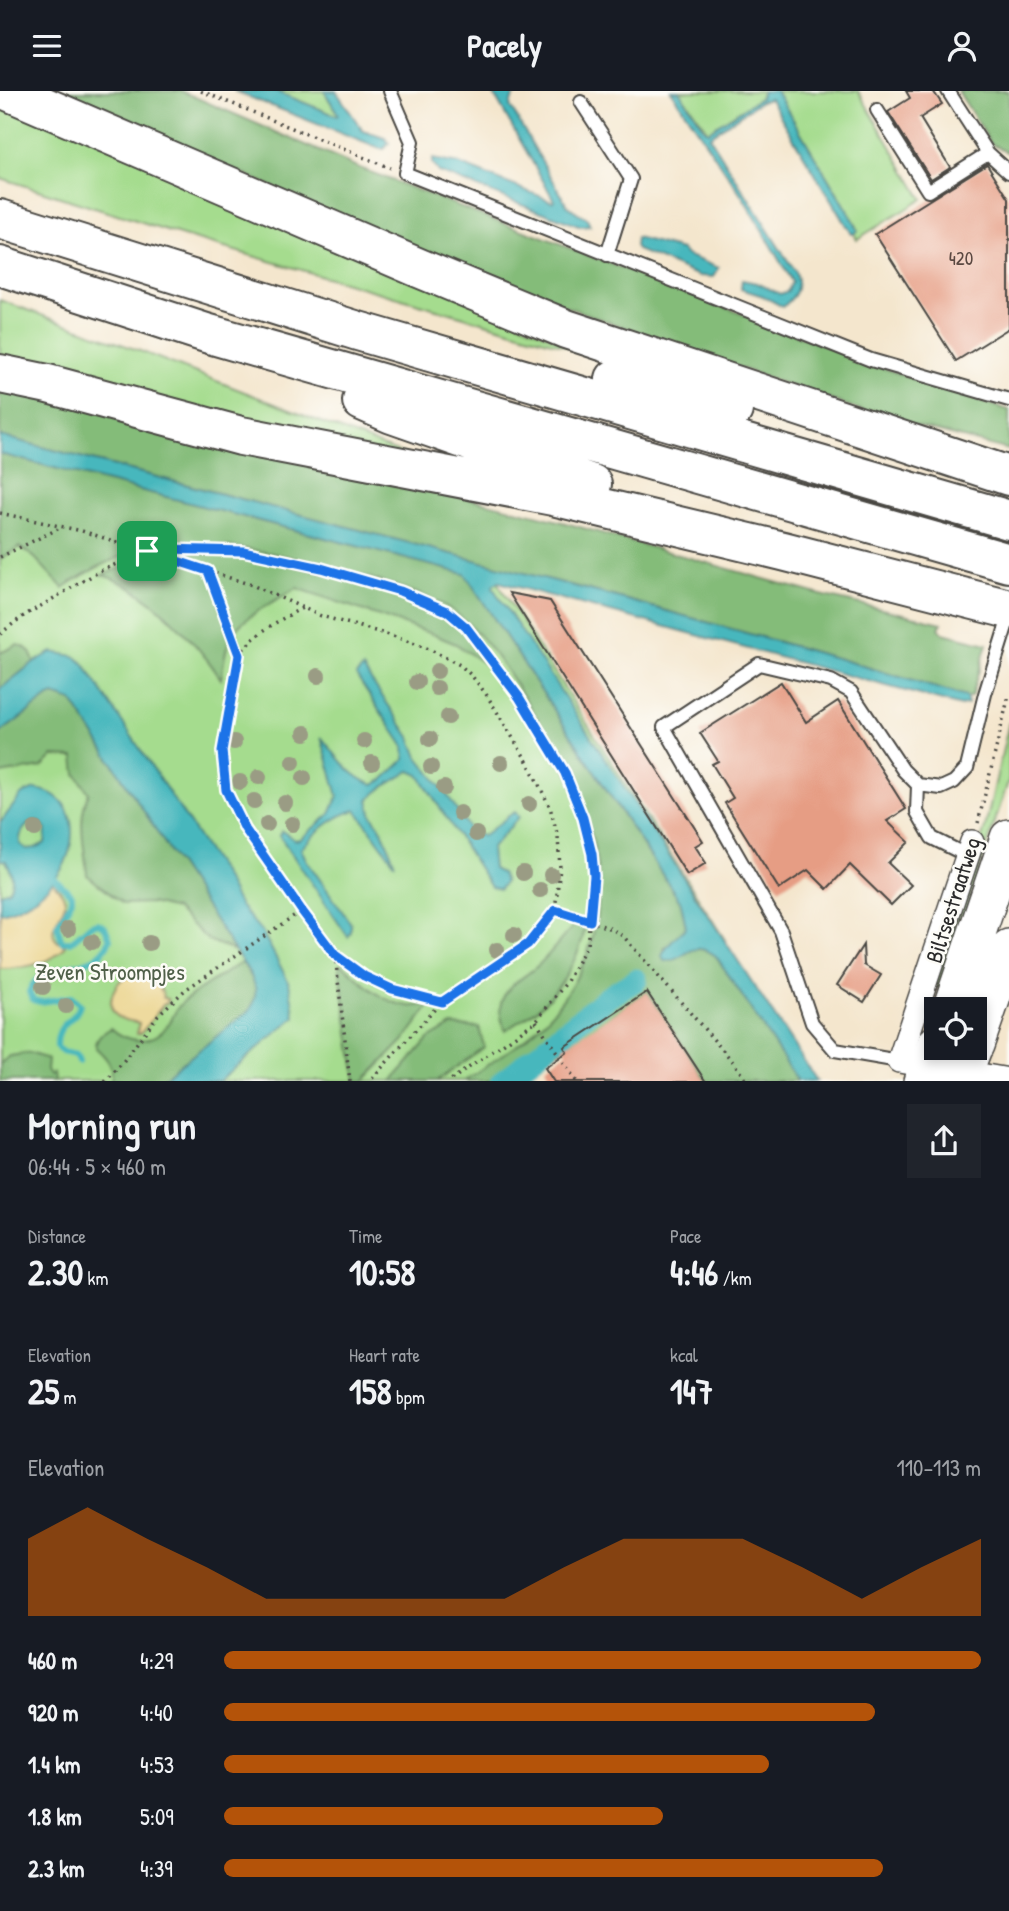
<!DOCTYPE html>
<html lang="en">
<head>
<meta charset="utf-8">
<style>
	:root { --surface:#171b24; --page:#20242c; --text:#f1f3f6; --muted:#9ea1a6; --accent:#b45309 }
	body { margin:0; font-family:"Patrick Hand",sans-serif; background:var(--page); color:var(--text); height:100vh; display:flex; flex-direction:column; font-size:26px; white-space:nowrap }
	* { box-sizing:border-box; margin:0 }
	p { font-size:23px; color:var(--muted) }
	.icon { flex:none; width:38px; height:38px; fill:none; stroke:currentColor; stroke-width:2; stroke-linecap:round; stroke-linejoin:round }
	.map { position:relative; height:990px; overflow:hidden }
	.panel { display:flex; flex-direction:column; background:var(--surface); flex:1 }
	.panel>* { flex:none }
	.fabs { position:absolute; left:924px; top:906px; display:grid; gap:14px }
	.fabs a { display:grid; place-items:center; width:63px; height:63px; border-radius:0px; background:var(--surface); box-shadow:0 4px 10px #0003; font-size:35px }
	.pin { position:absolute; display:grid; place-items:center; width:60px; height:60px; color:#fff; margin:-30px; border-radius:14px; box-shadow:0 4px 10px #0006 }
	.round { display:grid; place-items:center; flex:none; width:74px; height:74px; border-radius:0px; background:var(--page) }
	.overview { display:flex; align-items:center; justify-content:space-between; height:119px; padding:0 28px }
	h1 { font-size:38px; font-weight:800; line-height:52px }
	.figures { display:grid; grid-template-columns:repeat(3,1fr); gap:10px; height:119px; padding:7px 28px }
	.figures div { display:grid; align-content:center }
	.figures b { font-size:35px; font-weight:800 }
	.figures small { font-size:19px; font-weight:400 }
	.figures p { font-size:19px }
	.chart { height:196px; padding:14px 28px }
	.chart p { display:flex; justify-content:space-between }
	.chart svg { width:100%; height:126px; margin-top:7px; fill:var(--accent); opacity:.7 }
	ul { padding:0 28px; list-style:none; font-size:23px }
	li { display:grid; grid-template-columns:112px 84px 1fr; align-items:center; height:52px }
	li i { height:18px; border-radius:9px; background:var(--accent) }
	header { display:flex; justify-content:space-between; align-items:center; height:91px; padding:0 28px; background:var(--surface); font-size:32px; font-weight:800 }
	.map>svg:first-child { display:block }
	.green { fill:#a5dc8e; stroke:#68845c; stroke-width:2 }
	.forest { fill:#84bc79; stroke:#587452; stroke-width:2 }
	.sand { fill:#eeda9e; stroke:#8c8264; stroke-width:2 }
	.water { fill:#47b7bd; stroke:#397174; stroke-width:2; fill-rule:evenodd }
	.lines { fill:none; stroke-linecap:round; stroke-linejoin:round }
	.stream { stroke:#47b7bd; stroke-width:6 }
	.canal { stroke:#47b7bd; stroke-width:23 }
	.building { fill:#e69d84 }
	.service-casing { stroke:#494743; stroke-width:16 }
	.minor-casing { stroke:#494743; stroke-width:26 }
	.primary-casing { stroke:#494743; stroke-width:40 }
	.motorway-casing { stroke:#494743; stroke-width:42 }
	.path { stroke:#494743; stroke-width:3.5; stroke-dasharray:2 5; stroke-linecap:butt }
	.service { stroke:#fff; stroke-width:12 }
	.minor { stroke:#fff; stroke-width:23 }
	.primary { stroke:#fff; stroke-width:37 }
	.motorway { stroke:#fff; stroke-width:38 }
	.tree { fill:#9a9c84 }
	.route-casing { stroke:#fff; stroke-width:14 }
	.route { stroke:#1a73e8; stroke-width:9 }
	.labels { text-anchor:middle; stroke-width:5; stroke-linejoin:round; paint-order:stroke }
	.number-label { font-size:19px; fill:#5a4841 }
	.street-label { font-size:23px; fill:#2b2b2b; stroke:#fdfcf7 }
	.park-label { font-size:23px; fill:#506049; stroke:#fdfcf7 }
</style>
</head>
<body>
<header><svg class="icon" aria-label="menu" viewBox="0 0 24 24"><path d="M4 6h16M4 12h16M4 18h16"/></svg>Pacely<svg class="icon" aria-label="person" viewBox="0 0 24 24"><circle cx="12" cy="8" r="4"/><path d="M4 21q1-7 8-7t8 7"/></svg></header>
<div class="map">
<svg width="1009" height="991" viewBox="0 0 1009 991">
	<rect width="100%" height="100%" fill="#fdfcf7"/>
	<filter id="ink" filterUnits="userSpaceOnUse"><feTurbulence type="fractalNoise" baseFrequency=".0143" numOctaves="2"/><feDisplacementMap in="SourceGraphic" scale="14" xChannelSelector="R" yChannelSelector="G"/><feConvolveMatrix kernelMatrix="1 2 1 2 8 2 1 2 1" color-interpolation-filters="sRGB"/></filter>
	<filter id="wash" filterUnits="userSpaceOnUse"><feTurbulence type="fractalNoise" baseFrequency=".00686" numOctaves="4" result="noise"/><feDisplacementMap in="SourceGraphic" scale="28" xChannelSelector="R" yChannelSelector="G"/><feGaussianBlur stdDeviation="1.57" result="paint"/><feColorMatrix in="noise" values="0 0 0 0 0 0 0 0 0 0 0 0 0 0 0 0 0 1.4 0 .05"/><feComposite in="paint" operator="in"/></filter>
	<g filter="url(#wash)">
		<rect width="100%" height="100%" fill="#f4e6cd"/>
		<path class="green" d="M275,0h49l14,23 -1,2z
			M679,0h84l-3,7 -52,33z
			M776,0h82l64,108 -65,40 -3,-5 3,-5 -6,-12z
			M0,4l586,257 -403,-116 -183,-58z
			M0,209l135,49 288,113 -423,-98z
			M0,336l478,125 247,388 -161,107 -48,34h-516z
			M1009,631v57l-69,209 -5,-1 -1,-4 51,-155z"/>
		<path class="forest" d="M50,0h131l176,76 569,217 83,26v40l-132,-34 -393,-138z
			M958,0h51v62l-18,-10z
			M0,297l346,79 209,53 266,75 121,28 -3,5 4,5 44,11 -16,53h-5l-126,-38 -224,-62 -616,-161z
			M0,363l465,120 216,329 5,24 -6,8 -16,14 8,12c17,-12 25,-18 44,-5l82,125h-92l-59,-89 -131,89h-52c29,-21 65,-40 88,-68 79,-94 46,-198 -13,-292 -23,-37 -53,-87 -89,-112 -16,-11 -39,-18 -58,-24 -68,-22 -167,-49 -239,-38 -28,4 -67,25 -90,41l-28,-30 -15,-11 -20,12z
			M164,461l79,3 76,16 80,23 35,15 16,9 24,23 28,35 -46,-32 -24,-10 -135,-46c-17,10 -51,27 -63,44 -9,12 -10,32 -13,47 -25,-38 -75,-92 -119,-104z
			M17,554c11,1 14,8 17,17l-34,27v-36z
			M54,604l18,6 163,250 -27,-11 -33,-31 -24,-6 -28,1 -36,-29c-2,-29 -11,-55 2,-82l-13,-19 -2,-17 -21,-1 -11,11 -42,7v-41l47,-35z
			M585,825c2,29 -20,65 -39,85 -10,12 -28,20 -41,30 -3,-11 -8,-22 -2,-33 6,-14 20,-20 32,-30 19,-16 30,-38 50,-52z
			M242,871l13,21 2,8 -7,20 -90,70h-49c4,-14 -5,-24 -15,-33 -1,-10 7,-15 15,-20 17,16 42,17 57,-3 5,-7 8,-18 15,-23 17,-15 40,-27 59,-40z
			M342,873c19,17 40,39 66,42 8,1 16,-1 23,-2l-28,37 -39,40h-8l-17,-116z
			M452,934l27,2 5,20 -47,34h-45l36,-42z
			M29,962l19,6 -1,12 3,4 3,-2 1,8h-54v-17l10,-8z"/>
		<path class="sand" d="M52,790c4,5 13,13 13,20 1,14 -28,34 1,45 -13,18 -45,23 -66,23v-56l38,-18z
			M136,884c13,2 26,8 27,23l5,1 -1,5h-3l-23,29 -4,1 2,-11c-7,-2 -16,-2 -22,-7 -12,-10 -4,-31 8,-39 1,0 10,-2 11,-2z"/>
		<path class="water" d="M234,0h41l62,25 1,-2 -14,-23h12l27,40 22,7 4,5 -5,6h-4z
			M492,0h29l-8,5 -3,10 58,100 19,13 3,7 -9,1 -143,-55 -6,-8v-5l27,5 93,37 2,-1z
			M671,0h8l25,38 4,2 52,-33 3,-7h13l75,126 6,13 -3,4h-3l-81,-135 -9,2 -52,35 86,137c6,17 0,23 -12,34l-20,-11 -22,-7 1,-9 15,3 23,11 8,-3 4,-9 -49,-84z
			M636,147l46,12 4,5 33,13 -5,9 -14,-1 -63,-26 -2,-3z
			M0,345l616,161 224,62 126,38 2,7 -7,2 -462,-124 -5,2 -1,4 12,18 312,475h-19l-82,-125c-27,-19 -29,6 -52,5l-2,-5c4,-12 16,-19 24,-29l-5,-24 -216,-329 -465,-120z
			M52,561l22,4 9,7 140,211 17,32 22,26 11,20 16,31 6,34 -76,64h-59l90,-71c14,-25 -2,-38 -15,-59l-163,-250 -18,-6 -7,3 -47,35v-44l34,-27z
			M363,577l47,69 8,20 28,36 26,40 11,3 27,-21 5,-3 4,5 -28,32 2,20 8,4 4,9 -5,7 -9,-2 -72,-112 -9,-4 -28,17 -14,12 4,16 10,14 13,34 -39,-54c-21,5 -41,22 -55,39l6,12 44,63v8l-3,5 -69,-102 3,-4 13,9 5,-1 30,-25 8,-18 -17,-59c17,20 26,37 52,48l10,-5 22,-21 -1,-12 -48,-72z
			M35,698c45,5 44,57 23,86 -13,19 -36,34 -58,38v-20l9,-3c6,-11 2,-19 -3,-29l-6,-1v-37l22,-29zM33,731l8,1 5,7 -1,13 -10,5 -9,1 -6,-5c-1,-10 4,-18 13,-22z"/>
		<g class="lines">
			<path class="stream" d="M55,788l17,16v5l-15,26 5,16h9l20,-17 7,-2 7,4 5,12c-13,39 -67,16 -81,53l4,8 8,2 30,-5 9,7c-3,18 -24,15 -23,43l5,5 14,3 3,7"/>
			<path class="canal" d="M556,948l51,-41 29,-18
				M502,991l45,-35"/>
		</g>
		<g id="blocks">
			<path class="building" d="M906,0h27l9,13 -22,14 30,49 -19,12 -43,-67 22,-14z
				M987,73l22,35v129l-53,33 -81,-127z
				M509,502l41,8 153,240 -8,5 11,17 -19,12z
				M781,591l25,40 32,-21 68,108 -19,12 22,21 -21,21 23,22 -20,20 -41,-40 -23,24 -19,-19 -29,19 -54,-86 8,-5 -21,-34 6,-3 -18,-28z
				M863,854l1,20 17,10 -17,27 -27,-17z
				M647,901l59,90h-152l-9,-14 22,-16 -3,-5z"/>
		</g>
	</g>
	<g filter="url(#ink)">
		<use href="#blocks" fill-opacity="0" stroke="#494743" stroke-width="2"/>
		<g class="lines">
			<defs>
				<path id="service" d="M390,0l22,51 -7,31 466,187 138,40
					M948,0l40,62 21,19
					M581,11l50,77 -24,76
					M877,19l51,81 60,-38
					M918,694l-1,27 15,26 36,18
					M899,970l-64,-11 -23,-27 -31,-92 -117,-204 95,-63 72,17 20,11 52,78 15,15 23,3 13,-6 13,-14 18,-74 24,-77"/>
				<path id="minor" d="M972,751l-73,219 110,19"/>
				<path id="primary" d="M951,919l58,-172
					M975,954l34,-97
					M922,991l14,-38
					M960,991l13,-34"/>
				<path id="motorway" d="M8,0l411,177 147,61 443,147
					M0,128l358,112 651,189
					M0,175l206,67 803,230
					M0,283l48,10 193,52 312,60 230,55 226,58
					M615,288l118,31
					M362,310l30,13 200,70"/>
			</defs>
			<use href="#service" class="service-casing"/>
			<use href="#minor" class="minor-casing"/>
			<use href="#primary" class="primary-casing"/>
			<use href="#motorway" class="motorway-casing"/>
			<path class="path" d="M201,0l189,77
				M0,422l82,18 170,54 69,31 72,20 36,13 31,16 12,11 14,18 41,67 23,46 8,30 2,31 -5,42 -27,34 -86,58 -10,10 -63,70
				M0,466l58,-28
				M208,480l31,84 -17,96 4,39 19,39 56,82 34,44 29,21 28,13 50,13
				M0,543l22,-17 78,-46 47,-20 19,-2 77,2 78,17 79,23 47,20 18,16 54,69 46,77 18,45 9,36 2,22 -7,69 -21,38 -30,38 -88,61
				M239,564c17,-23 39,-34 63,-47
				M978,732l31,-128
				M555,819l57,19 12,8 110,126 13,19
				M335,864l15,127
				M536,930l41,61
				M105,991l17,-19 36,-48 27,-25 116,-79"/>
			<use href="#service" class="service"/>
			<use href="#minor" class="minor"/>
			<use href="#primary" class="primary"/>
			<use href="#motorway" class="motorway"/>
		</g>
		<g class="tree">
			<circle cx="437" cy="580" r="8"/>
			<circle cx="318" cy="585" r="8"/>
			<circle cx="417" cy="591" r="8"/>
			<circle cx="437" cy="597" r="8"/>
			<circle cx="448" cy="626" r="8"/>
			<circle cx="305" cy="642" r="8"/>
			<circle cx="430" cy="648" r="8"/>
			<circle cx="364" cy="650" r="8"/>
			<circle cx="234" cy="651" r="8"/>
			<circle cx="293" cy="671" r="8"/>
			<circle cx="372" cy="672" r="8"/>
			<circle cx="501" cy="672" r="8"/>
			<circle cx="431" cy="676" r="8"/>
			<circle cx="259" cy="686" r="8"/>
			<circle cx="304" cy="687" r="8"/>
			<circle cx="240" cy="691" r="8"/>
			<circle cx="444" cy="697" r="8"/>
			<circle cx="254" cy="710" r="8"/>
			<circle cx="285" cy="712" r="8"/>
			<circle cx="529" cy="713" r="8"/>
			<circle cx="460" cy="722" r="8"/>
			<circle cx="267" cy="733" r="8"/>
			<circle cx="292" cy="733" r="8"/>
			<circle cx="35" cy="738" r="8"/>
			<circle cx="476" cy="743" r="8"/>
			<circle cx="523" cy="782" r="8"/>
			<circle cx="551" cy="784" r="8"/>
			<circle cx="540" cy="799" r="8"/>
			<circle cx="68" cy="838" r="8"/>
			<circle cx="514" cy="844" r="8"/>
			<circle cx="92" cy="851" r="8"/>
			<circle cx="149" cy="852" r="8"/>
			<circle cx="497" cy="859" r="8"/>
			<circle cx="43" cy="896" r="8"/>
			<circle cx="66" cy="915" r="8"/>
		</g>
	</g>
	<g class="lines" filter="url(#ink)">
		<defs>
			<path id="route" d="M166,458l77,2 78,17 79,23 47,20 19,16 53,70 46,76 18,45 9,36 2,22 -4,45 -35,-11 -27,34 -86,58 -50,-13 -28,-13 -29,-21 -33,-44 -57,-82 -19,-39 -4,-39 17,-96 -31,-84 -61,-20z"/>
		</defs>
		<use href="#route" class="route-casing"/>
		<use href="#route" class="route"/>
	</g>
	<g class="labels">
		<g class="number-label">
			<text x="961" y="174">420</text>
		</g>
		<g class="street-label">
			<text transform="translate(953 809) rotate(-72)" y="8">Biltsestraatweg</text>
		</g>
		<g class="park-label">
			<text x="110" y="889">Zeven Stroompjes</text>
		</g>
	</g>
</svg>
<div class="fabs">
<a><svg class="icon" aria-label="locate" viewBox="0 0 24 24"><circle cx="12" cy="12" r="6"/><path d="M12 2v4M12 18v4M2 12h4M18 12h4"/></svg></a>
</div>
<div class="pin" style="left:147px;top:460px;background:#1e9e55"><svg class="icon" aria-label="arrive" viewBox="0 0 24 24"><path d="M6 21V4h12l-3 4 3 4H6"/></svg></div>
</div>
<section class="panel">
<div class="overview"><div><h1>Morning run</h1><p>06:44 · 5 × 460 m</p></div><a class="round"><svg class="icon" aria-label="share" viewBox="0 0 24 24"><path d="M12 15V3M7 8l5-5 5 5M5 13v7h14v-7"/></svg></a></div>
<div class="figures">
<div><p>Distance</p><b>2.30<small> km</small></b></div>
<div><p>Time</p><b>10:58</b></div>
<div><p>Pace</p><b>4:46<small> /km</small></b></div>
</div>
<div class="figures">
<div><p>Elevation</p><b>25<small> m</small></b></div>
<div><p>Heart rate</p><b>158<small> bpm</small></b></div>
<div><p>kcal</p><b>147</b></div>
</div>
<div class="chart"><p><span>Elevation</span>110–113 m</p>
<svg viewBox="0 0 160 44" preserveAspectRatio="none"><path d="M0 44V17L10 6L20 17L30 27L40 38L50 38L60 38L70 38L80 38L90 27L100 17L110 17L120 17L130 27L140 38L150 27L160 17V44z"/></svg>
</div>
<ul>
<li><b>460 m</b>4:29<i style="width:100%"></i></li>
<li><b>920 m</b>4:40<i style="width:86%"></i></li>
<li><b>1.4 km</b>4:53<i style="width:72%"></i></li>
<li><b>1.8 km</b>5:09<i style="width:58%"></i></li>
<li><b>2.3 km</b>4:39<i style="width:87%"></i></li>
</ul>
</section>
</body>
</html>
